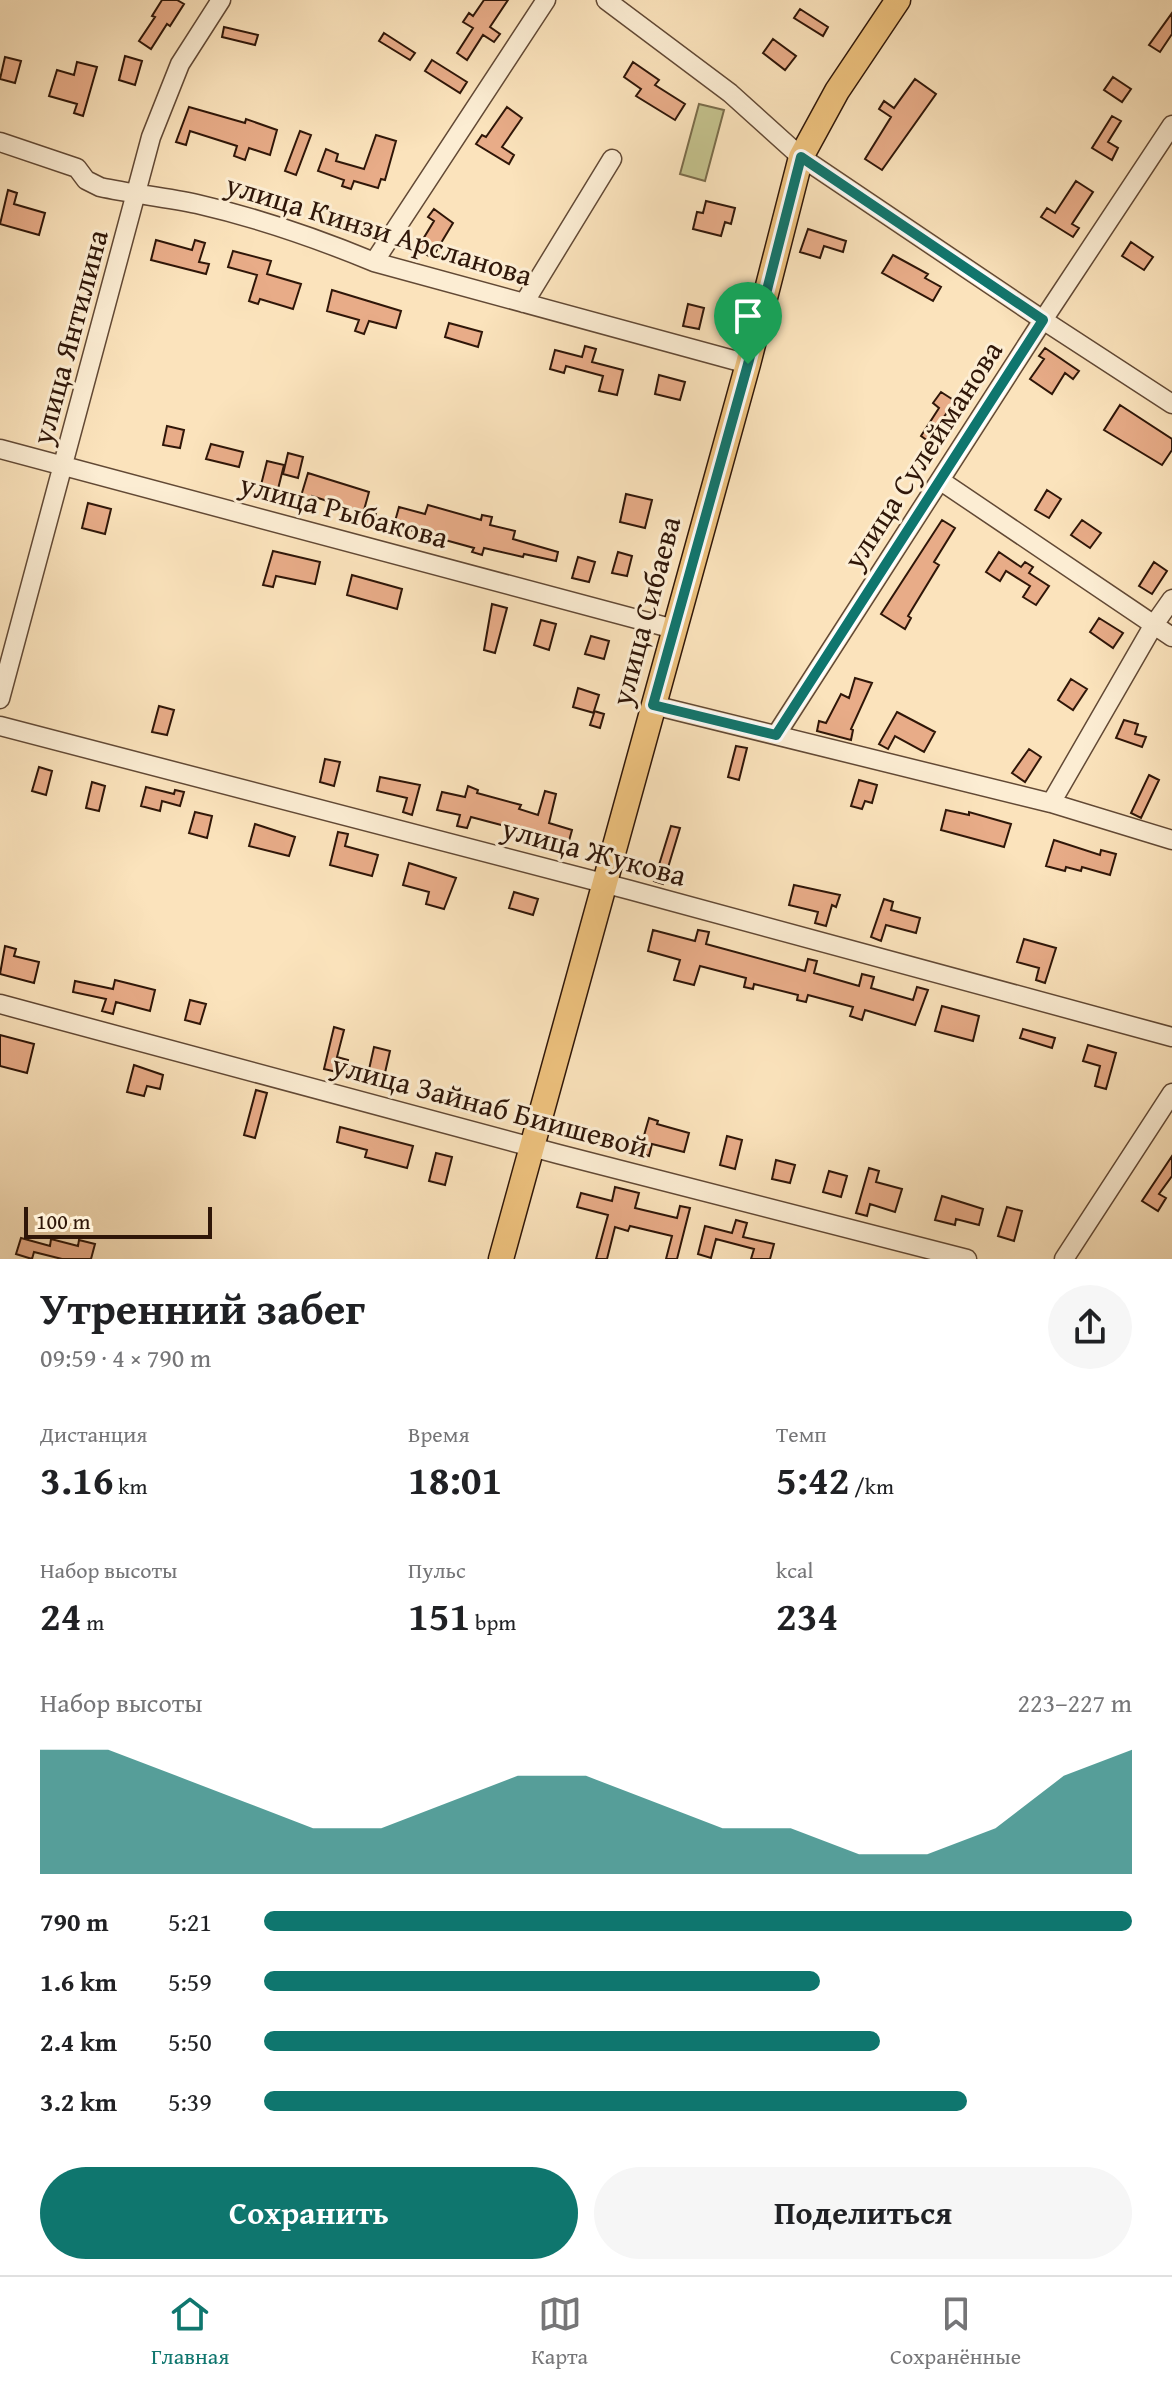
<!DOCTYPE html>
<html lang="ru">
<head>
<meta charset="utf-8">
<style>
	:root { --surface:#fff; --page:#f6f6f6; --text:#202124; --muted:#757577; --line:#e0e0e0; --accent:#0f766e }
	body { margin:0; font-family:"Gentium Book Plus",serif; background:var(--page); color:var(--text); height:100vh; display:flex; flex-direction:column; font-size:30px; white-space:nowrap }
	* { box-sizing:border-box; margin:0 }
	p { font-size:26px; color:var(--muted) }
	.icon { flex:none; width:44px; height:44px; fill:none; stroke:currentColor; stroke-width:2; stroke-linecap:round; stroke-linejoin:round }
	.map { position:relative; height:1259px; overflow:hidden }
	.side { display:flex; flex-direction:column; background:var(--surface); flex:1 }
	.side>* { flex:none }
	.scale { position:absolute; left:24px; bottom:20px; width:188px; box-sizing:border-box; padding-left:8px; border:4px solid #2f1608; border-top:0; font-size:22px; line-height:28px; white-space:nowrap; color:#2f1608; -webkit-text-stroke:6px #fcedd3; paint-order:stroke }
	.pin { position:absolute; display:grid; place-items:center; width:68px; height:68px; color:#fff; margin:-82px -34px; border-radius:50% 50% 50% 0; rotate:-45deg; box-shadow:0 0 8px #0007 }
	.pin .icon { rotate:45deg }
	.round { display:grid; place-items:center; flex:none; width:84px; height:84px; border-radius:42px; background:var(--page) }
	.head { display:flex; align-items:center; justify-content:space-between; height:136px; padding:0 40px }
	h1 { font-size:44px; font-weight:600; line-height:60px }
	.metrics { display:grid; grid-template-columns:repeat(3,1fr); gap:12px; height:136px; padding:8px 40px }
	.metrics div { display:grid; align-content:center }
	.metrics b { font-size:40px; font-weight:600 }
	.metrics small { font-size:22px; font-weight:400 }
	.metrics p { font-size:22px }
	.chart { height:224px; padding:16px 40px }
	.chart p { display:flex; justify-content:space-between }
	.chart svg { width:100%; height:144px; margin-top:8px; fill:var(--accent); opacity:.7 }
	.primary-button { display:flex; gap:16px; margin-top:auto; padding:16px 40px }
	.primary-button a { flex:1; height:92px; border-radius:48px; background:var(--accent); color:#fff; font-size:32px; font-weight:600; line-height:92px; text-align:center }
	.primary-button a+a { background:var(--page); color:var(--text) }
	ul { padding:0 40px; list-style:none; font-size:26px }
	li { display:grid; grid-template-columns:128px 96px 1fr; align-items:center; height:60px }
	li i { height:20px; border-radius:10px; background:var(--accent) }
	.tab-bar { display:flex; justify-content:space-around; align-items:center; height:112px; border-top:2px solid var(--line); background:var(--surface); font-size:22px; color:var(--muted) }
	.tab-bar a { display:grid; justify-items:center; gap:4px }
	.tab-bar .selected { color:var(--accent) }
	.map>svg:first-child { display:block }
	.green { fill:#c4c28d; stroke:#7a6c4a; stroke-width:2 }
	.building { fill:#e8ac88; stroke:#2f1608; stroke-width:2 }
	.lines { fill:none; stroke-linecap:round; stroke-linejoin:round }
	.minor-casing { stroke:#624935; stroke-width:21 }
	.major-casing { stroke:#2f1608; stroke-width:27 }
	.minor { stroke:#fcedd3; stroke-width:18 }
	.major { stroke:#eec27e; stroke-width:24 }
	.route-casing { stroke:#fff; stroke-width:16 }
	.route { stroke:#0f766e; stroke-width:10 }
	.labels { text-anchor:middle; stroke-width:6; stroke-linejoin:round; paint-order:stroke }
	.street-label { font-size:30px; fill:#2f1608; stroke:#fcedd3 }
</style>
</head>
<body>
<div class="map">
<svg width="1172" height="1259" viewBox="0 0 1172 1259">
	<rect width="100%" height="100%" fill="#fbe3bc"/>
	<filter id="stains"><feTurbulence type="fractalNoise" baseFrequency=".0025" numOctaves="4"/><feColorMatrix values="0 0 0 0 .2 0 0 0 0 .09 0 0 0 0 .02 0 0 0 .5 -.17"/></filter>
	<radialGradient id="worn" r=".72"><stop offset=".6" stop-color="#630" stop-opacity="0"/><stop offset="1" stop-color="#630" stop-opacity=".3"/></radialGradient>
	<path class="green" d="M699,104l25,6 -19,71 -25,-7z"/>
	<path class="building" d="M162,0h15l7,4 -14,22 -3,-2 -16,25 -12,-8 16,-24 -3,-1z
		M484,0h24l-18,27 10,7 -6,8 -11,-7 -16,25 -10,-7 16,-25 -10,-6 6,-9 4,3z
		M800,9l28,18 -5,9 -29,-18z
		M1172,13v21l-12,18 -11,-7z
		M224,27l34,8 -3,10 -33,-8z
		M384,33l31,20 -5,7 -31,-19z
		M773,39l23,17 -11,14 -22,-17z
		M125,56l17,5 -7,24 -16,-5z
		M5,57l16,4 -6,22 -15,-4z
		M432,60l35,22 -7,11 -35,-22z
		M77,62l20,5 -14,49 -9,-3 3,-9 -28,-8 8,-26 17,5z
		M633,62l26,18 -4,5 30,19 -10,16 -39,-24 5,-7 -17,-12z
		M1113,77l18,12 -9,13 -18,-12z
		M915,79l21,15 -54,76 -17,-11 26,-42 -12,-8 5,-8 10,7z
		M189,107l56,16 1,-4 31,11 -7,25 -21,-7 -4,12 -11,-4 3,-10 -47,-15 -4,14 -10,-3z
		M507,107l15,11 -20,29 12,8 -5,9 -33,-20 6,-9 4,2z
		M1112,116l9,5 -13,21 10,6 -6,12 -20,-12z
		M300,131l11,4 -15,40 -11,-4z
		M376,135l20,6 -11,39 -4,-1 -3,9 -24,-7 -3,8 -9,-3 2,-6 -26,-9 8,-22 12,5 -2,7 28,8z
		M1076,181l17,11 -21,32 7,4 -6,9 -32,-20 6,-9 8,5z
		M8,190l9,3 -3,11 31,9 -6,22 -39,-11z
		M706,201l29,7 -4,16 -6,-2 -4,14 -28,-7 4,-17 6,1z
		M434,209l19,14 -21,35 -15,-9 17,-28 -6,-4z
		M808,229l38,12 -3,11 -19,-6 -4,12 -20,-6z
		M156,240l36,10 3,-10 10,3 -6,19 10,2 -3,10 -55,-14z
		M1131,242l22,15 -9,13 -22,-14z
		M233,251l38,10 -4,13 34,10 -8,25 -33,-10 -2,5 -9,-3 8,-26 -29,-8z
		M893,255l35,19 -3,4 16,9 -8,14 -51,-28z
		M332,290l69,21 -5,17 -27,-7 -5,13 -9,-3 4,-11 -32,-9z
		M688,304l16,4 -5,21 -16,-3z
		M449,323l33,9 -4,15 -33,-10z
		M585,346l11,3 -4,13 31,8 -6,25 -18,-4 4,-15 -37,-10 -2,7 -14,-4 5,-19 27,7z
		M1045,348l34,23 -6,8 -8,-6 -13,21 -22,-15 14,-20 -5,-3z
		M659,375l26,7 -5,18 -25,-6z
		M941,392l14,9 -18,26 7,5 -5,8 -7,-4 -4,5 -7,-5 18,-28 -6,-5z
		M1120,405l52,34v11l-10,15 -58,-35z
		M167,426l17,4 -4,18 -17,-3z
		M211,444l32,8 -4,15 -33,-8z
		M288,453l15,4 -5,21 -15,-4z
		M267,461l17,4 -7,28 -17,-4z
		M308,473l61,19 -5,18 12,3 -4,14 -20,-6 3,-11 -43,-14 -4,13 -10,-3z
		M1047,490l14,9 -12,19 -14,-8z
		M626,494l26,6 -7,28 -25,-6z
		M88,503l23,6 -6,25 -23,-6z
		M428,505l53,15 1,-5 10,2 -2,8 25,6 -2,8 45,13 -2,9 -32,-7 -1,3 -39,-9 -2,7 -10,-3 2,-4 -47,-13 -1,6 -10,-3 1,-6 -23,-7 5,-18 26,7z
		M942,520l13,8 -21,34 5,3 -31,51 3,2 -6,11 -24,-15z
		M1082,520l19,13 -11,15 -19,-13z
		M273,551l47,11 -5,22 -39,-8 -3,11 -10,-2z
		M618,552l14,4 -5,20 -15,-3z
		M999,552l22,15 4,-5 8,5 -4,6 20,13 -13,19 -13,-8 7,-11 -24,-15 -6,10 -14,-9z
		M578,557l17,5 -6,20 -17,-4z
		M1154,562l13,9 -15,23 -13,-8z
		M352,575l50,14 -5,20 -50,-14z
		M492,604l15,4 -12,45 -11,-3z
		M1099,618l24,15 -10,15 -23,-16z
		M541,620l15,4 -7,26 -15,-5z
		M591,636l18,5 -5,18 -19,-5z
		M855,678l17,5 -21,46 2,1 -2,10 -34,-9 2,-10 7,2 15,-29 8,4z
		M1071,679l16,10 -14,21 -15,-10z
		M578,688l21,7 -5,16 10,3 -4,14 -10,-3 4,-12 -21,-6z
		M159,706l15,4 -7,25 -15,-3z
		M897,712l38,20 -11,20 -29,-16 -7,13 -9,-5z
		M1124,720l14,4 -3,10 11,3 -4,10 -26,-9z
		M736,746l11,2 -8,32 -11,-3z
		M1029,749l12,8 -16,25 -13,-9z
		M325,759l15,3 -6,24 -14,-4z
		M39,767l13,4 -6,24 -14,-4z
		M1149,775l10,5 -18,38 -10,-5z
		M380,777l40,8 -8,30 -9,-3 4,-14 -30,-7z
		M859,780l18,5 -5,18 -7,-2 -3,8 -11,-3z
		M92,782l13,4 -6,25 -13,-3z
		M468,786l10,4 -1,3 44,12 -2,4 19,6 7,-24 11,3 -7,29 23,7 -7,25 -11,-3 3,-11 -52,-15 -34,-9 -4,11 -10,-2 3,-11 -23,-5 5,-18 23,5z
		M146,787l28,7 1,-4 9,2 -4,14 -18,-5 -2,10 -19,-5z
		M946,810l23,5v-3l42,12 -7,23 -63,-17z
		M195,812l17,4 -5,22 -18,-5z
		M255,824l40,13 -6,19 -40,-10z
		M671,826l9,2 -17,56 -9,-3z
		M338,832l10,2 -3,12 33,9 -6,21 -42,-11z
		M1054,840l46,15 1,-5 15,4 -6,21 -28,-8 -1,4 -15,-4 -1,4 -19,-5z
		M409,863l47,15 -12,31 -18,-5 3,-12 -26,-7z
		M794,885l46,10 -4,12 -4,-2 -6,21 -11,-3 3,-11 -29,-7z
		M514,892l24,7 -5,16 -24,-7z
		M884,899l9,3 -2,8 29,8 -4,15 -30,-8 -5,16 -10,-4z
		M653,930l42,11 3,-11 11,2 -3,12 99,27 3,-12 9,2 -3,12 45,13 3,-12 12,3 -3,11 42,12 4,-13 11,3 -13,35 -50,-15 -3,10 -12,-4 3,-9 -45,-12 -2,7 -9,-2 1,-5 -44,-11 -1,5 -9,-2 2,-9 -46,-12 -6,19 -20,-5 6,-20 -32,-9z
		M1024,939l32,9 -11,35 -9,-3 3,-12 -22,-6z
		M5,946l11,3 -2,7 25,6 -5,21 -34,-9z
		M115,980l40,10 -5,21 -34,-9 -3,12 -11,-3 4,-12 -33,-7 2,-11 38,8z
		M190,1000l16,4 -6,20 -15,-4z
		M942,1006l37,10 -6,25 -38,-10z
		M334,1027l10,3 -7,27 11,3 -3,14 -21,-5z
		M1023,1029l32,9 -3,10 -32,-10z
		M0,1035l34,9 -7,29 -27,-7z
		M1088,1045l28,8 -10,36 -11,-3 5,-20 -17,-5z
		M374,1047l16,4 -6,26 -16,-3z
		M134,1065l29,10 -3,14 -13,-3 -3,10 -17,-4z
		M256,1090l11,3 -12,45 -11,-3z
		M649,1118l9,3 -1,3 32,9 -5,19 -32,-8 -3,12 -10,-3z
		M340,1127l73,19 -6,22 -42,-11 2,-7 -30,-8z
		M727,1136l15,4 -7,29 -15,-4z
		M436,1153l16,4 -7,28 -16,-4z
		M1172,1156v20l-13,18 7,4 -8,13 -16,-10z
		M776,1160l19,5 -5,18 -18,-4z
		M869,1168l10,3 -3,11 26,7 -7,23 -25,-8 -3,12 -11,-3z
		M829,1171l18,5 -6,21 -18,-5z
		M615,1187l24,6 -4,15 42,10 3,-12 10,2 -13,51h-11l6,-23 -42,-10 -2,5 -13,-4 -8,32h-11l12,-44 -31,-8 4,-14 31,8z
		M942,1196l41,13 -4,16 -23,-6 -1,6 -20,-5z
		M1007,1207l15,4 -8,30 -16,-5z
		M736,1220l11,3 -4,14 31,7 -4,15h-19l3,-10 -38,-10 -5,19 -13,-4 7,-28 27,7z
		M21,1238l29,8 1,-7 27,7 1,-6 16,4 -4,15h-29l-28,-7 -2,7 -16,-5z"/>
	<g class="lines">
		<defs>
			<path id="minor" d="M606,0l124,93 71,64 242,163 129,84
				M0,142l77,26 9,12 14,7c32,7 65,10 97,17 61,14 119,34 177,58l374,102
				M374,262l172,-262
				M524,303l88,-144
				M0,449l674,180
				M941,481l231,156
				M0,699l151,-562 29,-73 41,-64
				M653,705l398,98 121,37
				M0,726l630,164 542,147
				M776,735l267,-415 129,-195
				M1051,803l102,-177 19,-27
				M0,1004l558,150 409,105
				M1064,1259l108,-166"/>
			<path id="major" d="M501,1259l247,-895 53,-207 36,-66 61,-91"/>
		</defs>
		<use href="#minor" class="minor-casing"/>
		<use href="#major" class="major-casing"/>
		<use href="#minor" class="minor"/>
		<use href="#major" class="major"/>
	</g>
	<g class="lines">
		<defs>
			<path id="route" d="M801,157l242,163 -267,415 -123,-30 95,-341z"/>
		</defs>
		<use href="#route" class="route-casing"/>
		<use href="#route" class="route"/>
	</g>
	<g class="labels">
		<g class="street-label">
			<text transform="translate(379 230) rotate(17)" y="10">улица Кинзи Арсланова</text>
			<text transform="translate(70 337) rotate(-75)" y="10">улица Янтилина</text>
			<text transform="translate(923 455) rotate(-57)" y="10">улица Сулейманова</text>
			<text transform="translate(344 511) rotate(15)" y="10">улица Рыбакова</text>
			<text transform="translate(646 611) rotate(-75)" y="10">улица Сибаева</text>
			<text transform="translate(594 852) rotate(15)" y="10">улица Жукова</text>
			<text transform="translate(490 1106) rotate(15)" y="10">улица Зайнаб Биишевой</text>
		</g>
	</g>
	<rect width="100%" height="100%" filter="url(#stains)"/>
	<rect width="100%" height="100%" fill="url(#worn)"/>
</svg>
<div class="scale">100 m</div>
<div class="pin" style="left:748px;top:364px;background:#1e9e55"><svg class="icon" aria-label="arrive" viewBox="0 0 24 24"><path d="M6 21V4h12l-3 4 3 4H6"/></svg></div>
</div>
<section class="side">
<div class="head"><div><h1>Утренний забег</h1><p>09:59 · 4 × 790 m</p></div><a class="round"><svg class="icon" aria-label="share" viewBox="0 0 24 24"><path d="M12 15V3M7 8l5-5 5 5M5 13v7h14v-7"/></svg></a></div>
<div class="metrics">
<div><p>Дистанция</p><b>3.16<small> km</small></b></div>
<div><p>Время</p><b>18:01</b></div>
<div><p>Темп</p><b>5:42<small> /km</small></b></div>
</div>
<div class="metrics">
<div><p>Набор высоты</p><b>24<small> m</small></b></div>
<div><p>Пульс</p><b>151<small> bpm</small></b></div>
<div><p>kcal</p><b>234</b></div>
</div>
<div class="chart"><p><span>Набор высоты</span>223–227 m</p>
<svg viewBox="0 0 160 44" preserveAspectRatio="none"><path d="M0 44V6L10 6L20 14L30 22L40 30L50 30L60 22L70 14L80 14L90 22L100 30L110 30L120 38L130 38L140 30L150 14L160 6V44z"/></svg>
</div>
<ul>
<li><b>790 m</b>5:21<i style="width:100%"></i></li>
<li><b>1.6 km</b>5:59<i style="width:64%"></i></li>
<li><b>2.4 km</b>5:50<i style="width:71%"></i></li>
<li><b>3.2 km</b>5:39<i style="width:81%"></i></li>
</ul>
<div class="primary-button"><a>Сохранить</a><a>Поделиться</a></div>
</section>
<nav class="tab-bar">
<a class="selected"><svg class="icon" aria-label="home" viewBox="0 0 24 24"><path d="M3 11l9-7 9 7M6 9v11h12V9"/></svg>Главная</a>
<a><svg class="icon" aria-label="map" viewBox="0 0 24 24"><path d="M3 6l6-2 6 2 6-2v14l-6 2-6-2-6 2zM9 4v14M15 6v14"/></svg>Карта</a>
<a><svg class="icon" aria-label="saved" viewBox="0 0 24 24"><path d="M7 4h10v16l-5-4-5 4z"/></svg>Сохранённые</a>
</nav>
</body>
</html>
